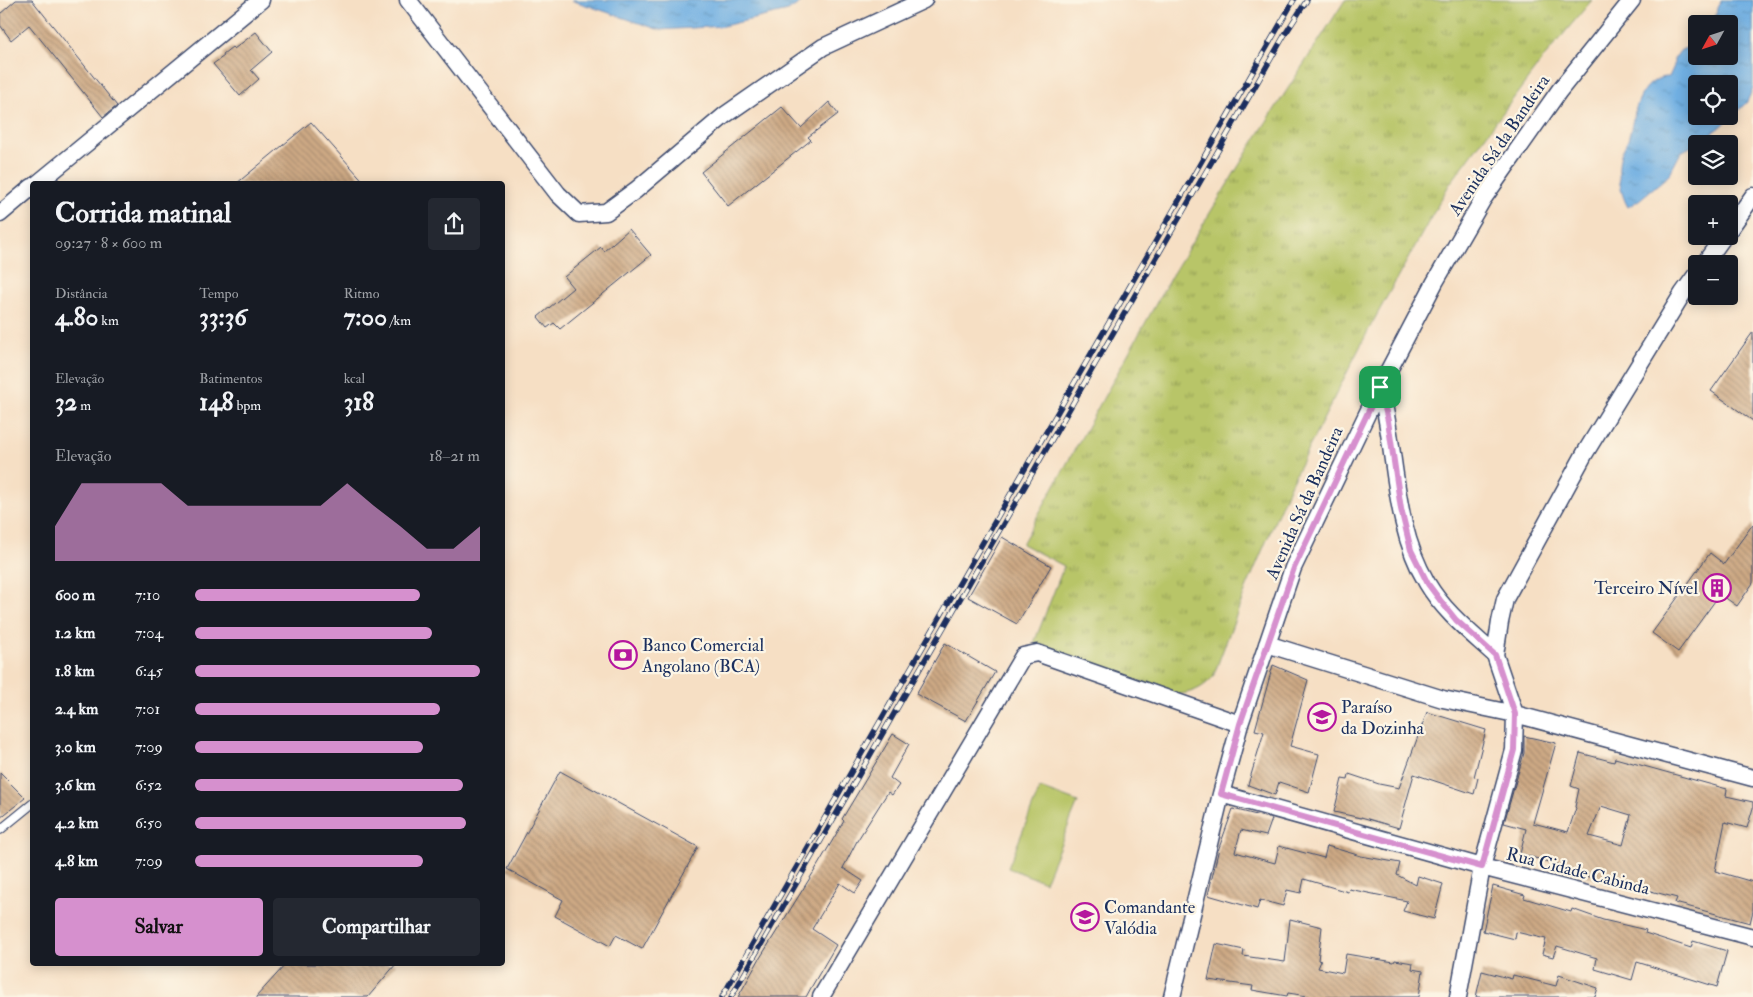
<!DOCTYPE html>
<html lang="pt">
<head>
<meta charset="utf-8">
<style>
	:root { --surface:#171b24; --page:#242831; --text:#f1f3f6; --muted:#9ea1a6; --accent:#d690ce }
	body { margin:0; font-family:"IM FELL Double Pica",serif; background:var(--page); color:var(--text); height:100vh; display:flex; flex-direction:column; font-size:19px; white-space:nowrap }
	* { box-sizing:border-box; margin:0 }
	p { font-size:16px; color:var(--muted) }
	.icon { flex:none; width:28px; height:28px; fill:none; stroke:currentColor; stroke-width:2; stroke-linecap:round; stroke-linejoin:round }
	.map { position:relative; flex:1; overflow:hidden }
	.details { position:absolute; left:30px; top:181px; width:475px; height:785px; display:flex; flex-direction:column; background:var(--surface); border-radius:5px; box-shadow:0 2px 12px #0003 }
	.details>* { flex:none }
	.needle { width:32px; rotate:230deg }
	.fabs { position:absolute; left:1688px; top:15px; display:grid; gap:10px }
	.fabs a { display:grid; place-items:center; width:50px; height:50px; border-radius:5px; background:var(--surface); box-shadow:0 2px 12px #0003; font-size:25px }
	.pin { position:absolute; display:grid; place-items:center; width:42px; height:42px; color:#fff; margin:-21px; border-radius:10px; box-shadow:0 2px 8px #0006 }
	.round { display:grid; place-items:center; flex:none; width:52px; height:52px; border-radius:5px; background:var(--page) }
	.overview { display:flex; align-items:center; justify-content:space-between; height:85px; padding:0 25px }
	h1 { font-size:28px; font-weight:700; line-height:38px }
	.metrics { display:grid; grid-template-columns:repeat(3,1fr); gap:8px; height:85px; padding:5px 25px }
	.metrics div { display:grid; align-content:center }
	.metrics b { font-size:25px; font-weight:700 }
	.metrics small { font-size:14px; font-weight:400 }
	.metrics p { font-size:14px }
	.chart { height:140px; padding:10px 25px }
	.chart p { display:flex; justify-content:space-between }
	.chart svg { width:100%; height:90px; margin-top:5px; fill:var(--accent); opacity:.7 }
	.action { display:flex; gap:10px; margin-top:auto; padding:10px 25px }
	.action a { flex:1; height:58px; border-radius:5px; background:var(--accent); color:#111; font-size:20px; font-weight:700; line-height:58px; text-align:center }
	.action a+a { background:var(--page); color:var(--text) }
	ul { padding:0 25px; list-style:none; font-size:16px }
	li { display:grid; grid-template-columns:80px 60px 1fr; align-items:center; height:38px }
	li i { height:12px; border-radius:6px; background:var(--accent) }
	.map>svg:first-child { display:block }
	.grass { fill:url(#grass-tufts); stroke:#6a7a62 }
	.pitch { fill:#b8c567; stroke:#6a7a62 }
	.water { fill:url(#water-ripples); stroke:#456fa0; fill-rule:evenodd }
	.building { fill:url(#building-back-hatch); fill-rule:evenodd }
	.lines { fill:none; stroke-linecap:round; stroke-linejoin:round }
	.service-casing { stroke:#3c496d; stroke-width:10 }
	.minor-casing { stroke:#3c496d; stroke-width:19 }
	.service { stroke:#fff; stroke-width:8 }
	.minor { stroke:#fff; stroke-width:16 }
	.rail-casing { stroke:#1b2f5e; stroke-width:5.5 }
	.rail { stroke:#fcf5e5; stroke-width:4; stroke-dasharray:11; stroke-linecap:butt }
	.route-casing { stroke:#fff; stroke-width:10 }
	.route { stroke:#d690ce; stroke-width:6 }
	.labels { text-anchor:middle; stroke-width:4.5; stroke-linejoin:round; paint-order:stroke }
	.street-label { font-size:18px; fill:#1b2f5e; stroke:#fcf5e5 }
	.poi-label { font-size:18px; fill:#1b2f5e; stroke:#fcf5e5; text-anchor:start }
</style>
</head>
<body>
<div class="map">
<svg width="1753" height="997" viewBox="0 0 1753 997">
	<defs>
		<pattern id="grass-tufts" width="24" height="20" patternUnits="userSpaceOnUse" patternTransform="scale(1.25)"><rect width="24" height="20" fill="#b8c567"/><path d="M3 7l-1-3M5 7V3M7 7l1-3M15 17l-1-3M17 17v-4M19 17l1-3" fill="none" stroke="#95a058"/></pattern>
		<pattern id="water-ripples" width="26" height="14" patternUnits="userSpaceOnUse" patternTransform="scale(1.25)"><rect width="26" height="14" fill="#6fafe2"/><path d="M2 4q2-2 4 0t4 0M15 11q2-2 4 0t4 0" fill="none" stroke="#5a8fba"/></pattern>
		<pattern id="building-back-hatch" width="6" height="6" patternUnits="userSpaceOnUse" patternTransform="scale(1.25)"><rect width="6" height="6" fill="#cda984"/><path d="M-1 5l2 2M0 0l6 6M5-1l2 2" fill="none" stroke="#a68a6f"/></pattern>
	</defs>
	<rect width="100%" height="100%" fill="#fcf5e5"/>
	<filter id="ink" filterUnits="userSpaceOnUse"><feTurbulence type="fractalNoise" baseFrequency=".02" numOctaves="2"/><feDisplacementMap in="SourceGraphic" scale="10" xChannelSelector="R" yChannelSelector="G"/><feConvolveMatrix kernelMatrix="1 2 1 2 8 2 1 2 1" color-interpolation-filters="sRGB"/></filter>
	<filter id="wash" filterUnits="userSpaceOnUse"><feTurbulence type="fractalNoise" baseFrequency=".0096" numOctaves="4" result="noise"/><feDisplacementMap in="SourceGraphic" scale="20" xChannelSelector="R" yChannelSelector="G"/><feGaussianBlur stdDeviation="1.12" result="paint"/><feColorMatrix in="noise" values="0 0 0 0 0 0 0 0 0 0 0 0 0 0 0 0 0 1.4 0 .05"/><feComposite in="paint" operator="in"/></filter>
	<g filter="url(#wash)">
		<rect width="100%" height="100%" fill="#f6dfc4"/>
		<path class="grass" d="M1345,0h247l-47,56 -96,129 -80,144 -78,154 -45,106 -33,88c-12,13 -22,16 -39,18l-140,-52 30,-77 -42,-22 150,-269 77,-126z"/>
		<path class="pitch" d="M1040,788l38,14 -33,80 -37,-14z"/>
		<path class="water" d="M571,0h233l-16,11 -65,15 -63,4z
			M1721,0h32v88l-6,14 -23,22 -28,20 -15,8 -12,23 -30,25 -11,7c-8,-14 -12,-36 -7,-53 2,-5 5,-9 7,-14 6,-20 7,-50 30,-61 3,-2 8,-2 11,-2l5,-11v-7l7,-9 10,-4 5,-12v22h33v-32h-21l7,-5 2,-11zM1696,84h33v32h-33z"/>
		<g id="blocks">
			<path class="building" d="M16,0h16l85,106 -14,11 -74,-92 -18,15 -11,-15v-11z
				M256,32l16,20 -21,18 8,9 -19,17 -27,-32 11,-8 -1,-2 9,-7 2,2z
				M829,102l9,12 -30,23 3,3 -83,66 -27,-34 81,-65 19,21z
				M311,122l55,62h-130z
				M629,229l22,26 -91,74 -6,-6 -7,5 -9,-11 35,-29 -9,-11 37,-30 3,4z
				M1753,332v89l-42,-30z
				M1753,524v59l-16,23 -17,-12 -42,58 -26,-19 58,-80 14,11z
				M1002,537l49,29 -34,58 -49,-27z
				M945,643l50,29 -29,49 -50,-27z
				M1273,665l35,15 -18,66 29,8 -10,38 -30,-10 -4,13 -27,-10 16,-53 -9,-2z
				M1427,712l59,18 -12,47 4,1 -4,16 -60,-20 -15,54 -38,-11v1l-27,-6 8,-33 6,1 1,-6 30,10 20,4z
				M893,734l16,10 -19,34 9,7 -7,10 -4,-3 -31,49 -14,27 20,13 -8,12 -15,-10 -28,46 24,16 -24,41 -6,11h-68l22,-39 55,-88 29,-49 -2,-2z
				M1524,736l32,7 -23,80 35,9 8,-24 -1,-1 4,-18 -8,-3 9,-33 34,9 1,-4 112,31 -1,7 27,6v6l-6,20 -22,-6 -10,49 38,11v29l-3,12 -75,-20 2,-5 -75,-20v3l-39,-12 1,-3 -44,-12 6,-25 -22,-6 20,-70zM1601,806l30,9 -8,30 -34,-9z
				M560,771l138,76 -56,102 -26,-14 -6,11 -55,-30 8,-16 -56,-31z
				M0,773l25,25 -25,20z
				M1233,809l39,10 -6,17 -25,-6 -6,22 40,11 4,-17 45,12 3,-12 34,10 39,7 -3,12 19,10 2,-9 25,8 -9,35 -31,-8 4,-10 -58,-12 -1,3 -44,-13 -3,14 -14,-3 -4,16 -23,-6 -3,9 -49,-14 11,-47z
				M1493,886l32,9 -1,3 47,14 1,-3 31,11 43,10 -1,3 46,15 2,-7 34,10 -10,36 -80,-25 -5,18 -37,-11 2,-11 -40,-12 -4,11 -11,-3 4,-15 -30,-7 -1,7 -32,-8z
				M1290,919l32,8 -4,33 3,1 -3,7 25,5 3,-19 48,8 1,-2 18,3 -1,6 11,2 -4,26h-105l-26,-4 -1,3 -35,-6 1,-4 -45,-6 8,-36 28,6 -1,6 42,6z
				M286,964h110l-28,33h-112z
				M1482,971l30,8 1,-4 43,11 3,-11 39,13 -3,9h-119z"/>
		</g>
	</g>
	<g filter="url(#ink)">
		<use href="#blocks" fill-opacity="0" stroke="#3c496d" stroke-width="1"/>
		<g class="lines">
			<defs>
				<path id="service" d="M0,830l32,-26"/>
				<path id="minor" d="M408,0l150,194 21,20 27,-2 30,-22 89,-75 98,-68 101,-47
					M37,184l224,-184
					M0,214l32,-27
					M1729,230l24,-34
					M1704,264l20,-28
					M1380,387c17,64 12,137 47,196 17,29 44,50 68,72
					M1267,644l176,55 72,15 238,64
					M1221,794l261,73 271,70
					M821,997l202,-341 14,-3 203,71
					M1172,997l49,-203 19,-70 53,-156 87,-181 55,-105 48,-83 76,-108 73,-91
					M1458,997l24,-130 32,-117 1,-36 -20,-59 5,-33 5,-23 80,-146 98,-160 13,-18"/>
			</defs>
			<use href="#service" class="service-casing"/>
			<use href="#minor" class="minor-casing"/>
			<use href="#service" class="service"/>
			<use href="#minor" class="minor"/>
			<defs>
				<path id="rail" d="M722,997l572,-997
					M731,997l553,-961 23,-36"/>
			</defs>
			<use href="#rail" class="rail-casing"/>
			<use href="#rail" class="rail"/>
		</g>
	</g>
	<g class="lines" filter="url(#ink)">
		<defs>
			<path id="route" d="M1380,387l8,34 13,88 10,41 17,34 12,16 16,20 39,35 20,59 -1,36 -32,117 -261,-73 19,-70 54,-156z"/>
		</defs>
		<use href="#route" class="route-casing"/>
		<use href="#route" class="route"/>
	</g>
	<defs>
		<symbol id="building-ring" viewBox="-11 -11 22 22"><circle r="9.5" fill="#fcf5e5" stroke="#b5179e" stroke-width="1.5"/><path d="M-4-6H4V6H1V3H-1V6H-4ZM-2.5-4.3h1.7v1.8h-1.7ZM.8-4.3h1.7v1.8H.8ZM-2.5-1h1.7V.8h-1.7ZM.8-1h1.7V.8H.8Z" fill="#b5179e"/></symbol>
		<symbol id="bank-ring" viewBox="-11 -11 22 22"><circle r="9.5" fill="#fcf5e5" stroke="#b5179e" stroke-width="1.5"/><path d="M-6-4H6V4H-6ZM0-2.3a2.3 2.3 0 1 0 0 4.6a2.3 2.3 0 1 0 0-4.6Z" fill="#b5179e"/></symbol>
		<symbol id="school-ring" viewBox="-11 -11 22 22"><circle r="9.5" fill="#fcf5e5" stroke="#b5179e" stroke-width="1.5"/><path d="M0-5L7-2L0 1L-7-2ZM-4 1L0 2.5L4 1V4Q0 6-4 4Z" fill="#b5179e"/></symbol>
		<symbol id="university-ring" viewBox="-11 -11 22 22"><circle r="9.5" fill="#fcf5e5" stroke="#b5179e" stroke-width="1.5"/><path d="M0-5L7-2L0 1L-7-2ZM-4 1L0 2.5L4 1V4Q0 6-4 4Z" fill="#b5179e"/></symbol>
	</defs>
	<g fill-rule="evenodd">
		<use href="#building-ring" x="1701" y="572" width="32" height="32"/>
		<use href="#bank-ring" x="607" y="639" width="32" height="32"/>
		<use href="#school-ring" x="1306" y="701" width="32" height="32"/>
		<use href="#university-ring" x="1069" y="901" width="32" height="32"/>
	</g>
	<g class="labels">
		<g class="street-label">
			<text transform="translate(1499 145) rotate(-56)" y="6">Avenida Sá da Bandeira</text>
			<text transform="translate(1304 503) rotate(-66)" y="6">Avenida Sá da Bandeira</text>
			<text transform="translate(1578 871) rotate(14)" y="6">Rua Cidade Cabinda</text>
		</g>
		<g class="poi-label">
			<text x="1698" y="594" text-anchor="end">Terceiro Nível</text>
			<text x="642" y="651">Banco Comercial<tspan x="642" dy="21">Angolano (BCA)</tspan></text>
			<text x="1341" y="713">Paraíso<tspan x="1341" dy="21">da Dozinha</tspan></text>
			<text x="1104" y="913">Comandante<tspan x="1104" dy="21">Valódia</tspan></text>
		</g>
	</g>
</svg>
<div class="fabs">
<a><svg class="needle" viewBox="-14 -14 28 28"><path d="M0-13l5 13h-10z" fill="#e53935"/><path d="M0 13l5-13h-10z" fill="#9ea1a6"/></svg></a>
<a><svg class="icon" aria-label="locate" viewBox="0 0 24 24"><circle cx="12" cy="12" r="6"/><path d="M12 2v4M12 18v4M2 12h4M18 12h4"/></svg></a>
<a><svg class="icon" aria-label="layers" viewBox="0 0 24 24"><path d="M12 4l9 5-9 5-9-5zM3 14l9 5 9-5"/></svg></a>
<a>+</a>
<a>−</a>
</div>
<div class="pin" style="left:1380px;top:387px;background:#1e9e55"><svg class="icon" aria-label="arrive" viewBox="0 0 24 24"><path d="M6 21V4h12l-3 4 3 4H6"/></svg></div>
<section class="details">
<div class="overview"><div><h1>Corrida matinal</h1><p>09:27 · 8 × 600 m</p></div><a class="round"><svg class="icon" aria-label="share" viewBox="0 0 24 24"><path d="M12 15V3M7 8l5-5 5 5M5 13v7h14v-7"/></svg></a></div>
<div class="metrics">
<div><p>Distância</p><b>4.80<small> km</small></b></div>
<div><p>Tempo</p><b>33:36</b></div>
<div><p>Ritmo</p><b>7:00<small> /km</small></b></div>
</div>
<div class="metrics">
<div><p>Elevação</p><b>32<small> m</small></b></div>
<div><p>Batimentos</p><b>148<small> bpm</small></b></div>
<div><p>kcal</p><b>318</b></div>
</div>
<div class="chart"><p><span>Elevação</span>18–21 m</p>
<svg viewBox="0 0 160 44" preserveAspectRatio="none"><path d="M0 44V27L10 6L20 6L30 6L40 6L50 17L60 17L70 17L80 17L90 17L100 17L110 6L120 17L130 27L140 38L150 38L160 27V44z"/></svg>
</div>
<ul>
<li><b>600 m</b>7:10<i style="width:79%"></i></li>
<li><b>1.2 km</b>7:04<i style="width:83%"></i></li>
<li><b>1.8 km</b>6:45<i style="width:100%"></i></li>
<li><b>2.4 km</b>7:01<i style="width:86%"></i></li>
<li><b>3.0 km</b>7:09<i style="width:80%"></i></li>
<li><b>3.6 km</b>6:52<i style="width:94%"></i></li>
<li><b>4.2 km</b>6:50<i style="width:95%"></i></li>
<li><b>4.8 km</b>7:09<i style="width:80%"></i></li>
</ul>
<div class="action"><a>Salvar</a><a>Compartilhar</a></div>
</section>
</div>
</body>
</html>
